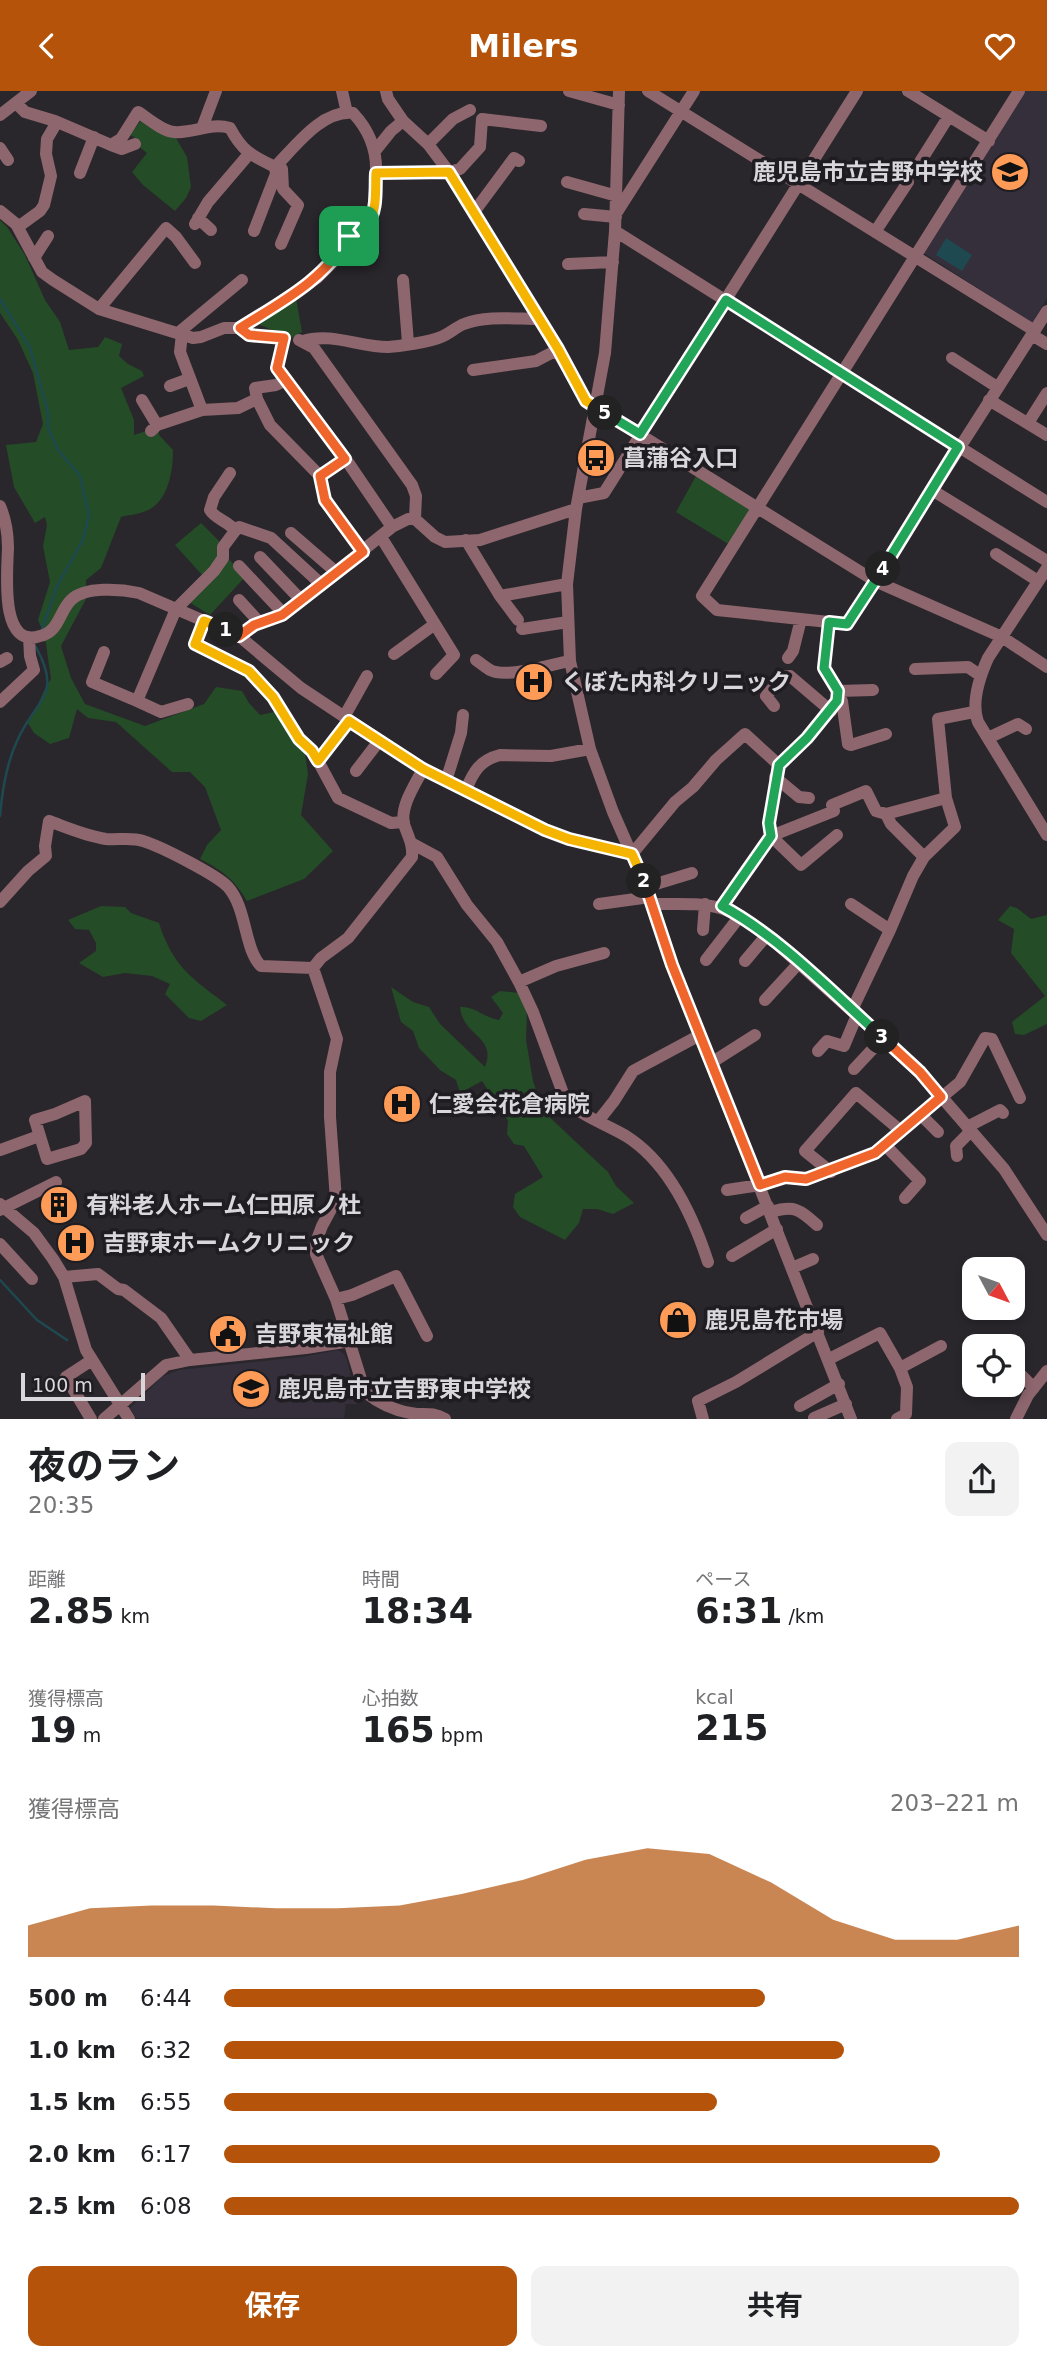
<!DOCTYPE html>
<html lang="ja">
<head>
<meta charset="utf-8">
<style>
	:root { --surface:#fff; --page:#f2f2f2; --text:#202124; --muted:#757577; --accent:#b45309 }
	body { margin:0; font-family:"DejaVu Sans","Noto Sans JP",sans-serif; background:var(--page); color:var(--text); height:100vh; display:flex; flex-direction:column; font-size:26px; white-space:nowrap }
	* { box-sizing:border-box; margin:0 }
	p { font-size:23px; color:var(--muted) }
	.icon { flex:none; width:38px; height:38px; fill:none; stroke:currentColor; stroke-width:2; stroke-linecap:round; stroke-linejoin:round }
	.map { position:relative; height:1328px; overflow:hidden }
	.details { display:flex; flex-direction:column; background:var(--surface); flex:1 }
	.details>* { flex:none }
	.needle { width:46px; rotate:131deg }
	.fabs { position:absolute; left:962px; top:1166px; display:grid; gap:14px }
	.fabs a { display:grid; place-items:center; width:63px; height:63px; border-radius:14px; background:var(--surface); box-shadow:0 4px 10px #0003; font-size:35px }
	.scale { position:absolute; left:21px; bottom:18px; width:124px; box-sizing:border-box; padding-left:7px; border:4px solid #d9d7db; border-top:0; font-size:19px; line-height:24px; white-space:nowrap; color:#d9d7db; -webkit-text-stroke:5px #201d22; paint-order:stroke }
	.pin { position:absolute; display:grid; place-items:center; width:60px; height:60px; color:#fff; margin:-30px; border-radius:14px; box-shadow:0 4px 10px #0006 }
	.km { position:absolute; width:35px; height:35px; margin:-18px; border-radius:50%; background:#222; color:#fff; font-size:19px; line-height:35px; text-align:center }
	.round { display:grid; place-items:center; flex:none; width:74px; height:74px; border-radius:14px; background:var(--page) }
	.overview { display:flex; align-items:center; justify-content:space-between; height:119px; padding:0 28px }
	h1 { font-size:38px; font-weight:700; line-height:52px }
	.stats { display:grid; grid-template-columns:repeat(3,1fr); gap:10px; height:119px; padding:7px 28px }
	.stats div { display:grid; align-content:center }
	.stats b { font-size:35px; font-weight:700 }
	.stats small { font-size:19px; font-weight:400 }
	.stats p { font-size:19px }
	.chart { height:196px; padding:14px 28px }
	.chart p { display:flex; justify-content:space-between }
	.chart svg { width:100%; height:126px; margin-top:7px; fill:var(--accent); opacity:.7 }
	.primary-button { display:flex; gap:14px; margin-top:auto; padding:14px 28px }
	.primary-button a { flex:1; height:80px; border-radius:14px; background:var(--accent); color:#fff; font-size:28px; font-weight:700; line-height:80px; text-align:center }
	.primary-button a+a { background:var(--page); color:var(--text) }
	ul { padding:0 28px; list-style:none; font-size:23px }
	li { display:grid; grid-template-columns:112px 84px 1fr; align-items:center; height:52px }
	li i { height:18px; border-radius:9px; background:var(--accent) }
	header { display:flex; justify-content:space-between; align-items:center; height:91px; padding:0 28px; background:var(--accent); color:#fff; font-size:32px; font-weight:700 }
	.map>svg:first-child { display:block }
	.built { fill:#342f3a }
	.green { fill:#234c27 }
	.water { fill:#1f4950 }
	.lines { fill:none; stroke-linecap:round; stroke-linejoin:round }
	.stream { stroke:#1f4950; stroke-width:2.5 }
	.minor { stroke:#8e666e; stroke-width:12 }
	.split-1-casing { stroke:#fff; stroke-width:14 }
	.split-2-casing { stroke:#fff; stroke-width:14 }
	.split-3-casing { stroke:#fff; stroke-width:14 }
	.split-4-casing { stroke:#fff; stroke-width:14 }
	.split-5-casing { stroke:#fff; stroke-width:14 }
	.split-6-casing { stroke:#fff; stroke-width:14 }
	.split-1 { stroke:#f0652b; stroke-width:9 }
	.split-2 { stroke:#f5b400; stroke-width:9 }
	.split-3 { stroke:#f0652b; stroke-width:9 }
	.split-4 { stroke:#22a559; stroke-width:9 }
	.split-5 { stroke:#22a559; stroke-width:9 }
	.split-6 { stroke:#f5b400; stroke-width:9 }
	.labels { text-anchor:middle; stroke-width:7; stroke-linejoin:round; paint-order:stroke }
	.poi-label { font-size:23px; font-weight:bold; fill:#d9d7db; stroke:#201d22; text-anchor:start }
</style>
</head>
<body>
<header><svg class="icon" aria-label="back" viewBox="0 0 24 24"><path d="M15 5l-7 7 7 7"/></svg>Milers<svg class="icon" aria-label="heart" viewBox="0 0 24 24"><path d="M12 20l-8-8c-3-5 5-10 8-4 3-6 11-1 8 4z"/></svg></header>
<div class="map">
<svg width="1047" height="1328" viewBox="0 0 1047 1328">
	<rect width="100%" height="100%" fill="#29272c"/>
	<path class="built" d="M1024,0h23v207l-15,25 -110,-71z
		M338,1259l6,4 3,6 10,44h-11l-2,14h-208l-6,-10 33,-32 16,-6 123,-13z"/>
	<path class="green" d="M142,28l34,19 11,19 4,30 -5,11 -11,13 -32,-26 -11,-13 15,-19 -9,-7 3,-5 -11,-6z
		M0,129l7,7 18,28 20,45 15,22 9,28 29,-3 7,-10 17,7 -3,12 9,8 14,7 2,5 -23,12 13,32v15l25,-8v8l14,15c0,22 -5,55 -30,62 -7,3 -15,3 -22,5l-20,51 -15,12v19l-25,47 10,32 14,26 60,22 59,-22 12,-17 26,4 7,12 11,12 18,-4 27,42 3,21 -7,41 32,36 -29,28 -57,22c-14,-23 -24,-30 -47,-42l7,-14 14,-15 -16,-43 -15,-15h-18l-56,-50 -28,-4 -11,-9 -8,29 -19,6 -16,-11 -6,-10c10,-14 13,-30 23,-44l-6,-42 -7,-17 12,-38 -7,-36 4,-21 -2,-8 -10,6 -21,-36 -8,-42 30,-3 7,-18 -10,-51 -15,-33 -18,-27z
		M296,207l6,34 -11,6 -33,-14z
		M696,385l55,33 -21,36 -54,-33z
		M201,432l24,24 -22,29 -28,-31z
		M228,467l17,19 -35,38 -21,-13z
		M101,815l24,1 6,6 28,10c14,44 33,55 68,82l-26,16 -12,-3 -24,-24 5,-10 -18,-8 -27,-3 -22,4 -24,-14 17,-12v-8l-7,-13 -14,-1 -7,-9z
		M1010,815l7,2 14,11 16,-4v109l-23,11 -9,-1 -3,-12 33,-26 -34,-43 3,-24 -16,-9z
		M391,896l22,15 16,5 11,17 45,43c12,-31 -22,-30 -25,-60 15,-1 25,11 39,13l4,-7 -12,-16 9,-6 19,2 8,18 -1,29 7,41 10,30 65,61 8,14 18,17 -21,11 -16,-5h-14l-4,14 -14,17 -45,-23 -7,-10 2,-13 28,-17 -19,-31 -10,-2 -7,-10 1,-13 -26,-40 -22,12 -4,-13 -16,-10 -21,-22 -6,-17 -12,-9z"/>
	<path class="water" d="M946,147l26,17 -10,16 -26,-16z"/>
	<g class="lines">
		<path class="stream" d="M0,208l30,49 18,64v16l10,22 22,26 9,39 -6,25 -26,46 -15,43
			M0,725c2,-25 6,-51 17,-75 19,-43 46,-44 19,-94
			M0,1189l37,40 30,20"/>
		<path class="minor" d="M342,0l5,22
			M386,0l2,8 15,22 25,23 21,28 90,147 47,82 289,180 127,56 45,30
			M569,0l50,14
			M619,0l-4,140 -10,122 -29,156 -9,75 3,77 20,88 23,63 33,75 26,78 179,454
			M648,0l387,240
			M908,0l81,50
			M1019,0l-317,505 15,14 130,14 200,-313
			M17,13l8,8 30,9 56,24 10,-6 17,-27c10,6 24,19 36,20 20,2 36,-10 56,-4 13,24 21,27 45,39
			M0,24l31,-24
			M202,37l14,-37
			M428,53l25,-25 17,-9
			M111,54l11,4 13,-5
			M0,57l8,12
			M375,60l16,-20 12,-10
			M920,71l29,-46
			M80,82l14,-36
			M567,91l50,14
			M0,120l16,13 26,48 11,8 46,29 94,29 8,-1 23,-9h17l8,7 35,3 -7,30 68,90 47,69
			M474,121l40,-54 5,3
			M617,121l77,-121
			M584,123l32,3
			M198,127l13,12
			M195,133l13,-22 41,-48
			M18,136l22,-16 4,-6 7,-29 -5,-22 1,-15 10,-17
			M254,140l22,-57 -1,-7c20,-20 46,-57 78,-54 16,17 24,38 23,60l73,-1 11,-3 20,-22 2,-28 59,7
			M615,140l432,271
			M875,141l33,-50
			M281,153l17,-39 -15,-16 -1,-20
			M34,167l14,-22
			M568,173l45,-2
			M403,189l5,63
			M99,218l67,-81 10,9 19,26
			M241,237l76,-50 18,-18 18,-29 13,-8 7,-7 3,-43
			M178,242l64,-53
			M182,243l-2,18 22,58
			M1032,244l15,9
			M299,249l15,8 98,137 4,11 -1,23
			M303,250c27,-9 57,6 85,6 13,-1 42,-5 53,-10 8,-3 15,-10 23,-13 22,-9 52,-5 75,-5
			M952,267l45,29
			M473,279l63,-9 21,-11
			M286,289l-10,5 -21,3 2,11 13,26 50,51
			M170,295l19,-7
			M142,309l15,25
			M989,309l58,35
			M1028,332l19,-30
			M151,340l6,-6 45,-15 36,-2 19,-9
			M345,367l-25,18c2,30 26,53 43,76
			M932,399l115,71
			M578,407l26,-5 253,-402
			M0,415c6,14 8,26 8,42 -1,27 -8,101 32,88 19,-4 19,-24 31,-36 14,-14 50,-11 68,-7l100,43 62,52 122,81 122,61 24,9 63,15 43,-52 18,-15 23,-27 29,-26 34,31
			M235,440l4,-4 32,11 50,46
			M291,442l45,39
			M381,446l73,118 -18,19
			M466,449l34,56 67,-12
			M996,463l42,27
			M260,466l40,42
			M239,475l44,47
			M1047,477l-59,90c-8,18 -17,45 -10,64l69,113
			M500,505l18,24
			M239,509l21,23
			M204,530l-9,23 54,27 24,26 26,42 13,12 6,10
			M522,538l46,-7
			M239,545l15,-11 28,-10 110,-88 16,-8h7l20,18 10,5 35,-2 96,-31
			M104,561l-12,30 45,19 39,-92 38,-38 9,-13v-11l12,-16c-6,-10 -19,-11 -25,-21l4,-13 16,-24
			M394,563l41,-30
			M788,567l5,-7 8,-32
			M476,569c4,3 9,7 14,10 17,9 61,-6 80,-9
			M0,571l7,-4
			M915,578l53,-2 13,9
			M838,600l35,-1
			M838,604l4,6 6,43 3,1 35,-11
			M137,610l24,11 27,-8
			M0,611l34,-32 -4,-14 -1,-19
			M774,615l-8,-10 16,-19 8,-1 41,35
			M344,626l23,-41
			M349,630l-31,40 20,37 53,25 13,-1
			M988,647l30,-14 8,5
			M356,680l23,-30
			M775,686l24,20 10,1
			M446,690l15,-48 2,-18
			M466,699c7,-18 14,-30 34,-35l51,1 39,-7
			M886,723l60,-16
			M837,744l-36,30 -30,-29 63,-25 -2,-6 34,-14 10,20 10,3 5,10 33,33
			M413,753l24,13 30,48 30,37 22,40 14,30 31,84 5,8c14,12 40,22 57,32 43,27 67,80 82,126
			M646,796l46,-14
			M0,811l28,-31 18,-15 -1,-10 4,-25c19,7 37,15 57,18 12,1 26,-2 37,2 17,5 74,34 85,46 19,21 16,62 33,79l52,2
			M599,813l51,-7
			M653,813c55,0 68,-4 114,31l153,137 84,97 43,66
			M851,813l39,26
			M722,815l49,-70 -2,-13 10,-58 28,-27 30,-37 1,-10 -14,-23 5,-46
			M703,839l2,-26
			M706,869l34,-44
			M745,870l22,-26
			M313,877l24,71 -7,33v45l6,83 -14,26 -6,16v12l20,45 29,93c15,12 33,20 52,22 11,0 18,-1 28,5
			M313,877l8,-10 27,-20 64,-81c1,-14 -4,-20 -8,-33 -4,-18 11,-39 19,-55
			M519,891l37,-16 48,-13
			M765,909l34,-37
			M852,919l38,-80 23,-54 11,-19 31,-30 -9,-29 -8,-79 36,-7
			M818,960l9,-10 17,5 13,-31
			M711,972l44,-28
			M854,978l29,-31
			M85,1010l1,42 -5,6 -34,10 -12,-39 20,-6z
			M921,1024l17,17
			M599,1029l15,-19 19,-30 67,-36
			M967,1036l33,-17 3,3
			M885,1054l35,36 -15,17
			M0,1059l39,-14
			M957,1065l-1,-10 15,-15
			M831,1081l-26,-21 51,-58 45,38
			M727,1099l33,-5 25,-8 21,3 69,-27 85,-71 25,-44 7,1 28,59
			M0,1113l34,29 19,26 11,18 22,73 43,69
			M0,1119l56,-28
			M771,1121c23,-7 28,-3 46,13
			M746,1127l22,-12
			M0,1153l32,35
			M732,1165l45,-27
			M792,1177l21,-9
			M64,1186l34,-3 20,15 6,1 37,28 29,42
			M336,1208l16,-4 44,-19 31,60
			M829,1268l51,-26 20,35 41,-22
			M1013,1276l21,21
			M800,1315l39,-22
			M814,1327l32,-14
			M91,1328l-25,-42 26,-17
			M104,1328l62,-54 24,-5 116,-12 44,-7
			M703,1328l-5,-18 38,-19 82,-50
			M897,1328l9,-5 1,-27 -7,-19
			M1016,1328l12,-24 19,-24"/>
	</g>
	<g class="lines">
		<defs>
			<path id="split-1" d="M226,539l13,6 15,-11 28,-10 81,-63 -38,-52 -5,-24 25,-17 -68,-91 7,-30 -35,-3 -9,-7c41,-26 85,-48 109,-92"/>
			<path id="split-2" d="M226,539l-22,-9 -9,23 54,27 24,26 26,42 13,12 6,10 31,-40 74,48 122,61 24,9 63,15 12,27"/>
			<path id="split-3" d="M644,790l28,84 88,220 25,-8 21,2 69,-26 66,-56 -21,-25 -38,-35"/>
			<path id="split-4" d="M882,946c-49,-44 -102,-100 -160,-131l49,-70 -2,-13 10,-58 28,-27 30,-37 1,-10 -14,-23 5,-46 18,2 36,-55"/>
			<path id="split-5" d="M605,322l35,21 86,-134 232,147 -75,122"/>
			<path id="split-6" d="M349,145c5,-7 12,-8 18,-13 11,-10 8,-36 9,-50l73,-1 109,177 28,52 19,12"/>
		</defs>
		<use href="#split-1" class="split-1-casing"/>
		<use href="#split-2" class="split-2-casing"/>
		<use href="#split-3" class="split-3-casing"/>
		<use href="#split-4" class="split-4-casing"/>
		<use href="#split-5" class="split-5-casing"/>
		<use href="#split-6" class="split-6-casing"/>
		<use href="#split-1" class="split-1"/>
		<use href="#split-2" class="split-2"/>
		<use href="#split-3" class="split-3"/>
		<use href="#split-4" class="split-4"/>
		<use href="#split-5" class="split-5"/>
		<use href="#split-6" class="split-6"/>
	</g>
	<defs>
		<symbol id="school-disc" viewBox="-11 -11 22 22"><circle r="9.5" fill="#fe9c57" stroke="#201d22"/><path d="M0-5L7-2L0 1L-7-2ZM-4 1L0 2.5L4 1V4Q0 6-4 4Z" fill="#111"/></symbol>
		<symbol id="bus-disc" viewBox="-11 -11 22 22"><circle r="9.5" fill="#fe9c57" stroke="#201d22"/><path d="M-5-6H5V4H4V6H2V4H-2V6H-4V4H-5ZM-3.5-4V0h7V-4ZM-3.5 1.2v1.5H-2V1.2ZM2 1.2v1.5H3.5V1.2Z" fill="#111"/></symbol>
		<symbol id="hospital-disc" viewBox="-11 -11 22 22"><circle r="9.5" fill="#fe9c57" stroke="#201d22"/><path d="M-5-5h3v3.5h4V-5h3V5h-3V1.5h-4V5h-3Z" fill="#111"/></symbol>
		<symbol id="building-disc" viewBox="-11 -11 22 22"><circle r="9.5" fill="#fe9c57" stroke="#201d22"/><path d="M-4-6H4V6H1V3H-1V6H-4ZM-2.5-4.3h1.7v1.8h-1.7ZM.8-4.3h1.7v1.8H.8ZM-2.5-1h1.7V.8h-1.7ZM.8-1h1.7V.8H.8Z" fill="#111"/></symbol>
		<symbol id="shop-disc" viewBox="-11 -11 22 22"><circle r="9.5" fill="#fe9c57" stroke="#201d22"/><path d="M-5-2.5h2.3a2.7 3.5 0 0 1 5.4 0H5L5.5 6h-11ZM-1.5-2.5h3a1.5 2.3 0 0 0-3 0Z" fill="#111"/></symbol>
		<symbol id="civic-disc" viewBox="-11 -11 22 22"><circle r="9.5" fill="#fe9c57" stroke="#201d22"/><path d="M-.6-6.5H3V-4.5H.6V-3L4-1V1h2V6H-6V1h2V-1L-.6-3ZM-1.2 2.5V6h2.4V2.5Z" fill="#111"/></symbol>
	</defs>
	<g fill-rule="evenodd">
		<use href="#school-disc" x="988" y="59" width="44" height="44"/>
		<use href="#bus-disc" x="574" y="345" width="44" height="44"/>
		<use href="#hospital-disc" x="512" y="569" width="44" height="44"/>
		<use href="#hospital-disc" x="380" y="991" width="44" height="44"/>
		<use href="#building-disc" x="37" y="1092" width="44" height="44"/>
		<use href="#hospital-disc" x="54" y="1130" width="44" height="44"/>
		<use href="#shop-disc" x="656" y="1207" width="44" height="44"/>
		<use href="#civic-disc" x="206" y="1221" width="44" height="44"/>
		<use href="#school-disc" x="229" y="1276" width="44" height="44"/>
	</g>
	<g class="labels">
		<g class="poi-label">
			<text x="983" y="89" text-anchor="end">鹿児島市立吉野中学校</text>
			<text x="623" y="375">菖蒲谷入口</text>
			<text x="561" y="599">くぼた内科クリニック</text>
			<text x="429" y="1021">仁愛会花倉病院</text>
			<text x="86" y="1122">有料老人ホーム仁田原ノ杜</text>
			<text x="103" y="1160">吉野東ホームクリニック</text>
			<text x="705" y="1237">鹿児島花市場</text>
			<text x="255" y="1251">吉野東福祉館</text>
			<text x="278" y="1306">鹿児島市立吉野東中学校</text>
		</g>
	</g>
</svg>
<div class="fabs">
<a><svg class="needle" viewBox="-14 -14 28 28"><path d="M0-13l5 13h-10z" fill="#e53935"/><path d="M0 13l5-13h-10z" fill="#757577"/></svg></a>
<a><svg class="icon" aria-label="locate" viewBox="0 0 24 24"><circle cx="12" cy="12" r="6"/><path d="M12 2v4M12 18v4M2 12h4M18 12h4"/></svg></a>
</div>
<div class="scale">100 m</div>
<div class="pin" style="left:349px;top:145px;background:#1e9e55"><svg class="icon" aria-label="arrive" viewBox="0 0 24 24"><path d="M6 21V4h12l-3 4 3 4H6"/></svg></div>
<b class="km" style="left:226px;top:539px">1</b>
<b class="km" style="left:644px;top:790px">2</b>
<b class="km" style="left:882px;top:946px">3</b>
<b class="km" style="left:883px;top:478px">4</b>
<b class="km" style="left:605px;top:322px">5</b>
</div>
<section class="details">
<div class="overview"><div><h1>夜のラン</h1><p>20:35</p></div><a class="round"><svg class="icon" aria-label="share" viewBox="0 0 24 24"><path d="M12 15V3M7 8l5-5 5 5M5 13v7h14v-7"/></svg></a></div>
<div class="stats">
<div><p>距離</p><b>2.85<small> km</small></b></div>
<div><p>時間</p><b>18:34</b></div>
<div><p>ペース</p><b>6:31<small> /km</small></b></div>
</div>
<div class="stats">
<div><p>獲得標高</p><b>19<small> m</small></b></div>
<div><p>心拍数</p><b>165<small> bpm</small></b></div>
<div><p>kcal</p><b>215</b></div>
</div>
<div class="chart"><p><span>獲得標高</span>203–221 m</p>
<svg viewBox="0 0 160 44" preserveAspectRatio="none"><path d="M0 44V33L10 27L20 26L30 26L40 27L50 27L60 26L70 22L80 17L90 10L100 6L110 8L120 18L130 31L140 38L150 38L160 33V44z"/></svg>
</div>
<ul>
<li><b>500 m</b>6:44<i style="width:68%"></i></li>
<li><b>1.0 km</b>6:32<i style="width:78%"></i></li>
<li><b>1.5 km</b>6:55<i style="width:62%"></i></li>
<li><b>2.0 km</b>6:17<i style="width:90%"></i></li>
<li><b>2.5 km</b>6:08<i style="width:100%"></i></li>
</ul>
<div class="primary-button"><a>保存</a><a>共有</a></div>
</section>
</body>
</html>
